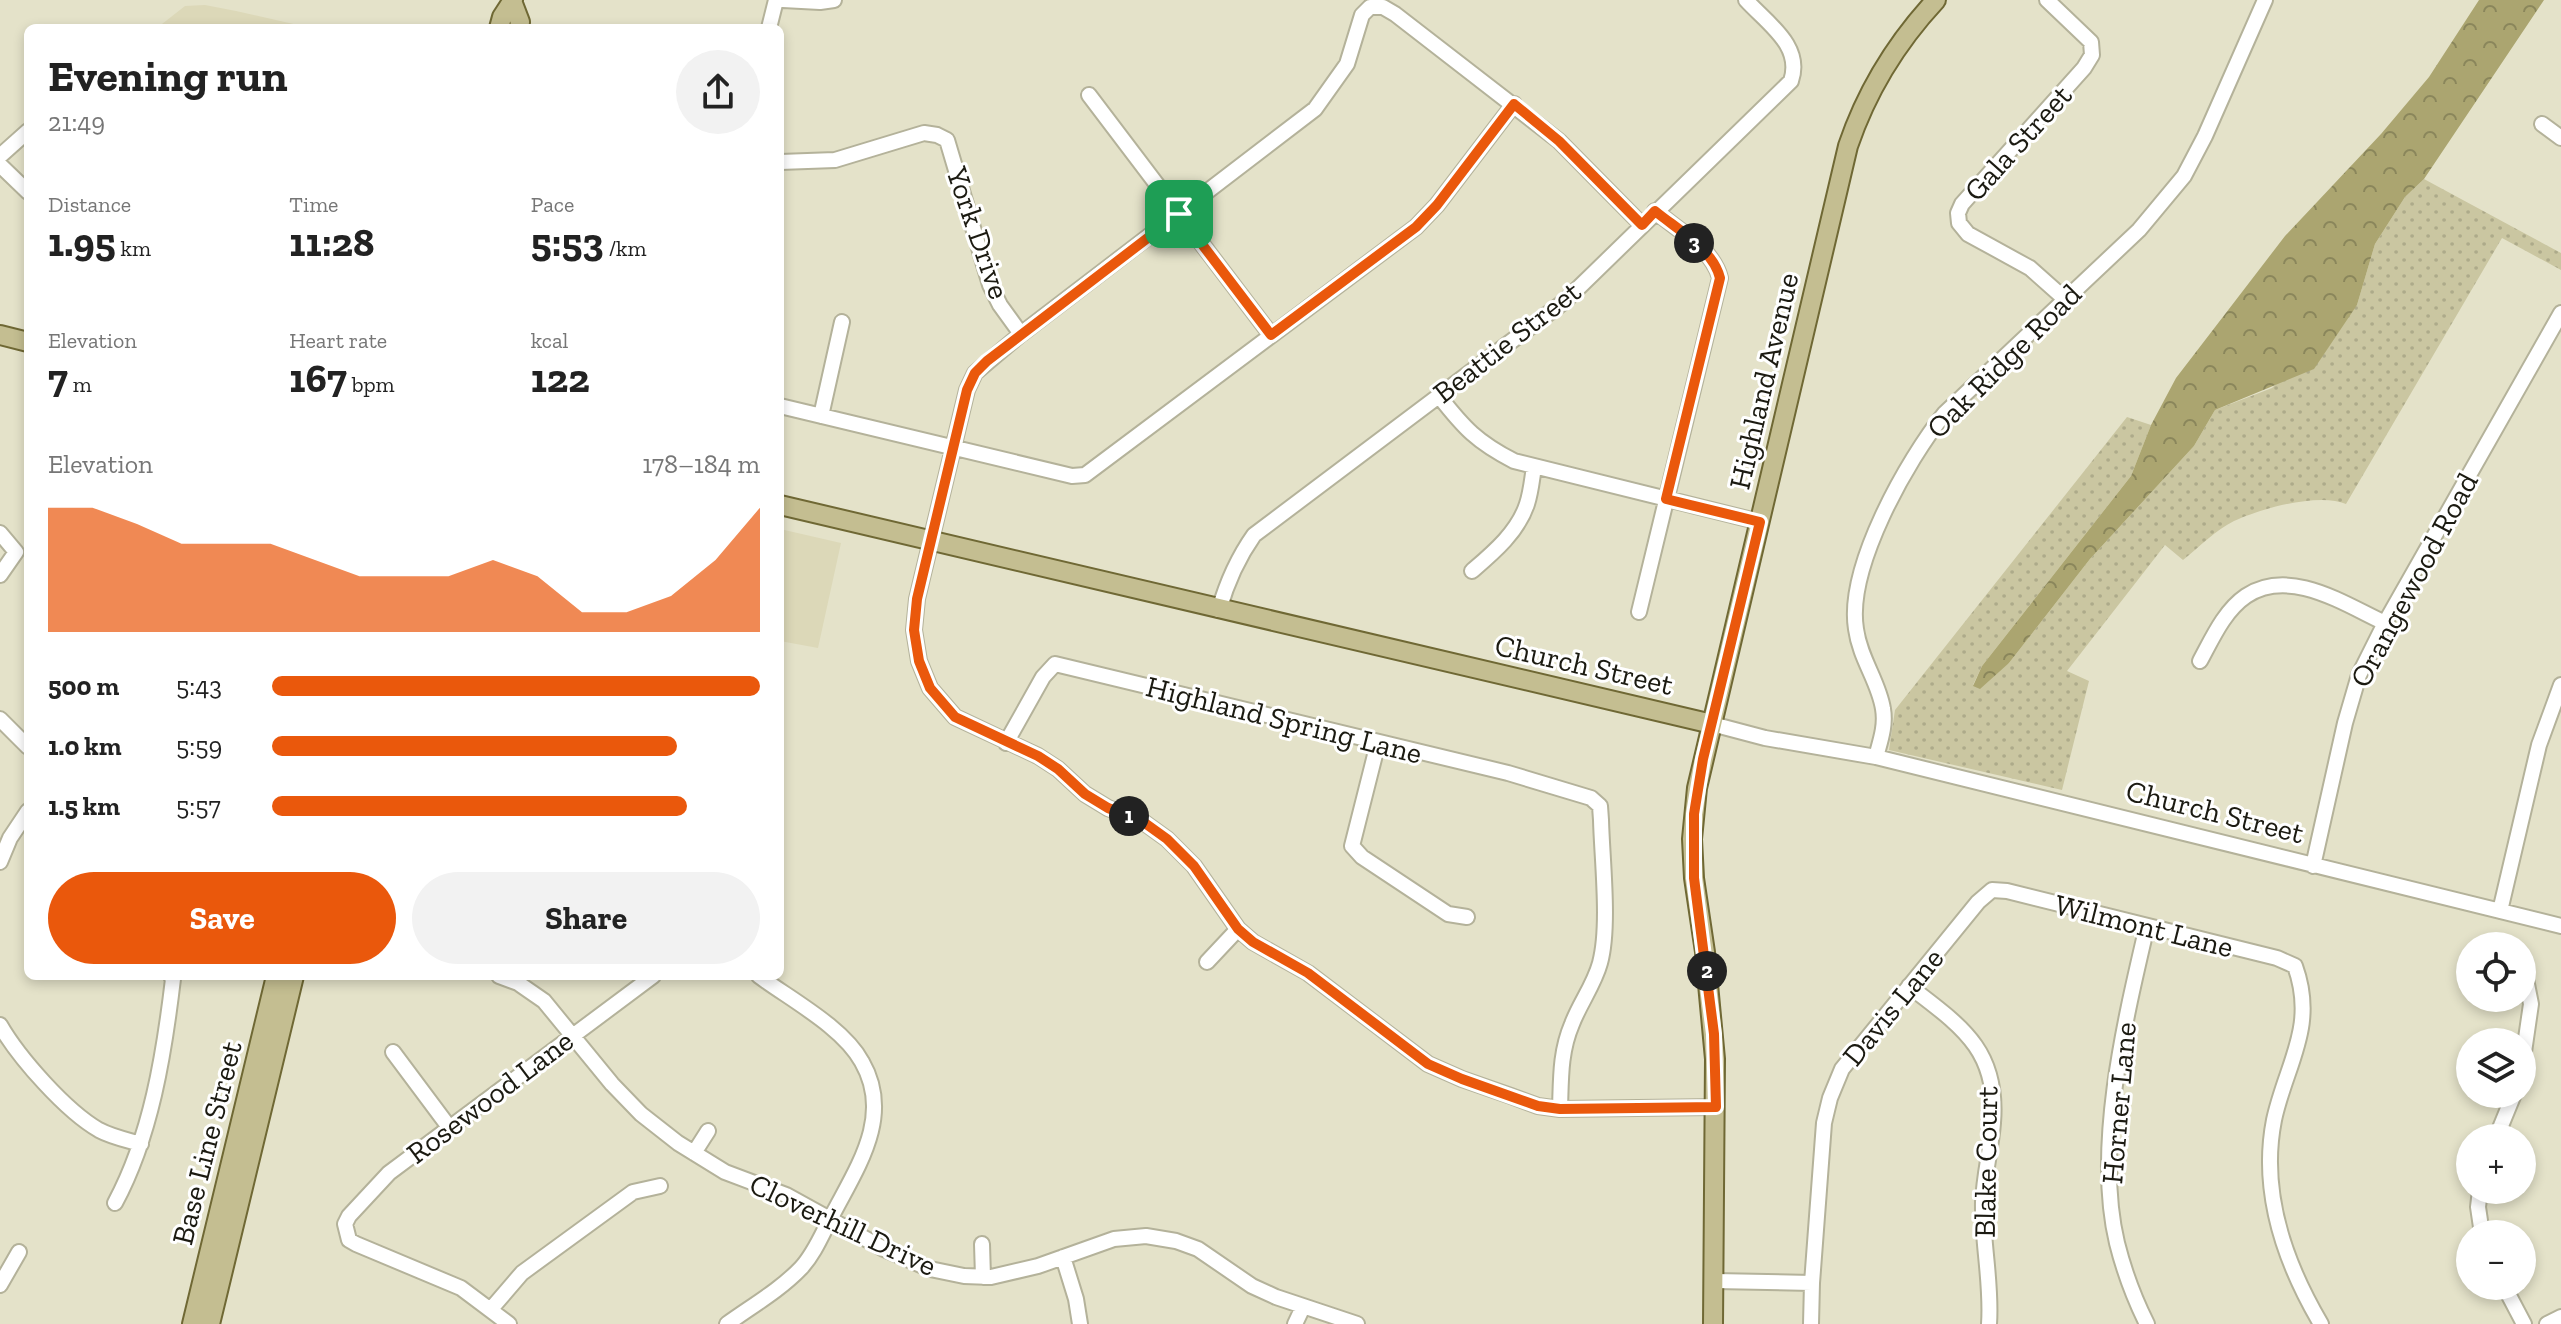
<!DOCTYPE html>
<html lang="en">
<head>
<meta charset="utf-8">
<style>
	:root { --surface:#fff; --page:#f2f2f2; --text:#222; --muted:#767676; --accent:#ea580c }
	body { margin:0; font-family:"Zilla Slab",serif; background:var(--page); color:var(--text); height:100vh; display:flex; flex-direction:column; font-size:30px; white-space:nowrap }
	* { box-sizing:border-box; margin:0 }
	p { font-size:26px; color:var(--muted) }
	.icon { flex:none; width:44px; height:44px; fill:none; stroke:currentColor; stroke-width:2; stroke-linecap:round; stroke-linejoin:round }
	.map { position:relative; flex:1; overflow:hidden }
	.drawer { position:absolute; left:24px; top:24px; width:760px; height:956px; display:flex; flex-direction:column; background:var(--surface); border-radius:12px; box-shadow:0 4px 12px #0003 }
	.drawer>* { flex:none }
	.buttons { position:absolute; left:2456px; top:932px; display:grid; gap:16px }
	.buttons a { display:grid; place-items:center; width:80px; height:80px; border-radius:50%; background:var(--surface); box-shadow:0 4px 12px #0003; font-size:40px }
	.pin { position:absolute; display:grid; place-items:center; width:68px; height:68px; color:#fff; margin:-34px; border-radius:16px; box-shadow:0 4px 12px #0006 }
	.km { position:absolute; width:40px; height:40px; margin:-20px; border-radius:50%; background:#222; color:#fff; font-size:22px; line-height:40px; text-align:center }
	.round { display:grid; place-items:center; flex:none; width:84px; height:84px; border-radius:42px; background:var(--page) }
	.headline { display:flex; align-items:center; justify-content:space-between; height:136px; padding:0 24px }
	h1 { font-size:44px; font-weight:700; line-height:60px }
	.figures { display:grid; grid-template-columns:repeat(3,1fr); gap:12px; height:136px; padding:8px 24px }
	.figures div { display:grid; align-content:center }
	.figures b { font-size:40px; font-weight:700 }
	.figures small { font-size:22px; font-weight:400 }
	.figures p { font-size:22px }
	.chart { height:224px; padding:16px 24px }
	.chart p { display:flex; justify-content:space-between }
	.chart svg { width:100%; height:144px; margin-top:8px; fill:var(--accent); opacity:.7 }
	.button { display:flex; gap:16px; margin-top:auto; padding:16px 24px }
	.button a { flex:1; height:92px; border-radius:48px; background:var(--accent); color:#fff; font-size:32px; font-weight:700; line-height:92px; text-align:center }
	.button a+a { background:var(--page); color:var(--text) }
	ul { padding:0 24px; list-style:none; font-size:26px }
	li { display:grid; grid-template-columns:128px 96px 1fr; align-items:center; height:60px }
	li i { height:20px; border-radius:10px; background:var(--accent) }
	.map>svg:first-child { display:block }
	.built { fill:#dcd8b8 }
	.grass { fill:url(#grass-dots) }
	.forest { fill:url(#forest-crowns) }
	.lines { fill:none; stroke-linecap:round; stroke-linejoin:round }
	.minor-casing { stroke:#b4b29a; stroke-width:18 }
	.major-casing { stroke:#6f6834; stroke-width:22 }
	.minor { stroke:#fff; stroke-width:14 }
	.major { stroke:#c4be91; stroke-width:18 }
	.route-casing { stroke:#fff; stroke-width:16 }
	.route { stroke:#ea580c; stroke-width:10 }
	.labels { text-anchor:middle; stroke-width:6; stroke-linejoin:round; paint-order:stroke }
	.street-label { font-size:30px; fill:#1b1a11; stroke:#fff }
</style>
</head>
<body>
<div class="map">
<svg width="2561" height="1324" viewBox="0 0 2561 1324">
	<defs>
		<pattern id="grass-dots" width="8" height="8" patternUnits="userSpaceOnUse" patternTransform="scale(2)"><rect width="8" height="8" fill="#cac6a1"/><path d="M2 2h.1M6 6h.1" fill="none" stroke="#adaa8a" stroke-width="1.8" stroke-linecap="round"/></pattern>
		<pattern id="forest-crowns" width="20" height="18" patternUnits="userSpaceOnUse" patternTransform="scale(2)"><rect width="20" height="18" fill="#aba570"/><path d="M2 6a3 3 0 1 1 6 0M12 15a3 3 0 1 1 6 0" fill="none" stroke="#8a865b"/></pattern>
	</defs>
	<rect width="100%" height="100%" fill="#e4e2c9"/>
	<path class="built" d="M205,5l31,6 75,17h-151l2,-4 23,-18z
		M780,529l61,14 -23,105 -38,-7z"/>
	<path class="grass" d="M2424,179l137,74v17l-59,-32 -156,266c-27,-12 -86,5 -112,17 -18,9 -35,26 -51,39l-18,-15 -98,126 22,10 -27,109 -173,-40 6,-40 232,-293 24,8 -20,51 -149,190 -9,19 36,-22 81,-104 104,-113 21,-36 57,-22 85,-83 18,-61 30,-47z"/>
	<path class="forest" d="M2479,0h65l-120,179 -19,18 -30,47 -18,61 -43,64 -99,41 -21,36 -104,113 -81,104 -29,26 -7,-3 9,-20 149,-190 20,-51 25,-47 109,-142 96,-102 48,-57z"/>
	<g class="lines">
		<defs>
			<path id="minor" d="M783,0l37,2 14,-2
				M2047,0l44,42 1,13 -8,13 -122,136 -4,9 1,10 9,11 62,34 36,32
				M769,28l7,-28
				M1089,95l182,240
				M2542,124l19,14
				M0,156l28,-25
				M780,162l55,-2 89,-27 13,2 10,5 43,145 10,20 21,29
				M0,165l28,27
				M1642,225l-83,-84 -164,-127 -12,-7h-13l-8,8 -15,49 -32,45 -294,225 -46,39 -8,17 -50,209 -3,31 5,31 11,27 25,29 83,39 20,13 27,25 23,14 34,13 25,18 27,27 44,63 15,13 55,31 120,91 34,15 49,17 27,10 22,3 156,-2
				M1439,396c25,32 38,46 75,65l246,61
				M780,406l292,70 13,-1 331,-248 21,-22 77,-101
				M821,416l21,-94
				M0,533l16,19 -16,23
				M1472,571c21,-18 46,-39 55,-67 4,-12 5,-25 7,-37
				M1219,610c8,-28 18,-51 35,-75l311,-234 226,-220c12,-35 -23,-57 -45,-81
				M1639,612l81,-334c-7,-29 -42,-48 -65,-67
				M2200,661c12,-22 24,-50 46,-65 44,-29 98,8 139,27
				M0,719l28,28
				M1712,724l53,14 111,19 685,169
				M1006,743l37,-66 12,-13 453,109 83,25 9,8 1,14c1,40 9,106 -1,143 -6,22 -20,40 -28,61 -12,28 -11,55 -12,85
				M1378,743l-26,103 10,11 86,57 19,3
				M1876,757c4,-15 10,-31 7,-48 -4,-27 -23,-50 -27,-80 -10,-61 51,-169 89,-216l194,-183 45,-54 21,-40 60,-136
				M0,862l10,-24 18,-27
				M2313,866l32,-143 14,-48 26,-52 176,-310
				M2500,911l39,-166 22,-60
				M1207,962l31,-33
				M499,976l19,7 26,18 68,83 29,30 37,29 47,29 61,23 98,54 46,20 34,7 27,1 47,-11 76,-27 32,-3 30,5 22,8 54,37 24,11 81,27
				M1909,986c52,40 90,64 84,137 -2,27 -9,52 -10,79 -1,41 9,81 6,122
				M0,1025c19,33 66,86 99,105 13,7 28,10 42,14
				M393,1052l56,75
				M2522,1066l9,-62 -6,-30
				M2496,1138l18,-44
				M694,1153l14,-22
				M2480,1190l-2,17 4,27
				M115,1203c36,-67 49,-148 58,-224l-2,-3
				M982,1244l1,33
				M1063,1257l13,42 4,25
				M1715,1281l97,2
				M0,1285l19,-33
				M2504,1286l20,38
				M491,1309l31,-36 111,-81 27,-6
				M509,1324l-48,-36 -105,-44 -7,-4 -4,-16 4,-8 40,-43 264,-197
				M727,1324c25,-18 53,-34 74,-56 15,-16 23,-39 34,-58 25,-47 57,-96 27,-148 -19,-35 -72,-63 -103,-86
				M1295,1324l8,-17
				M1811,1324l1,-41 12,-160 6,-25 12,-29 136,-167 14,-12 15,1 270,67 18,8c22,61 -9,98 -21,154 -14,71 11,143 47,204
				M2147,1324c-13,-26 -23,-53 -30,-81 -23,-95 8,-223 30,-317
				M2547,1324l14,-7"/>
			<path id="major" d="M512,1l8,21 -1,6
				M499,28l3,-11 11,-17
				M0,335l28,7
				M780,505l932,219
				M192,1324l84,-348
				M210,1324l84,-348
				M1713,1324l2,-265 -10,-107 -11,-74 -2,-39 5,-51 151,-642c19,-56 48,-103 88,-146"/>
		</defs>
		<use href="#minor" class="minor-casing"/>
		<use href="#major" class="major-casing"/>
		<use href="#minor" class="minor"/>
		<use href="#major" class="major"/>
	</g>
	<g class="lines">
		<defs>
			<path id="route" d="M1514,104l45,37 83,84 13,-14c23,19 58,38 65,67l-54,221 94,23 -57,237 -9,55v64l20,156 2,73 -156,2 -22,-3 -76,-27 -34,-15 -120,-91 -55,-31 -15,-13 -44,-63 -27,-27 -25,-18 -34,-13 -23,-14 -27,-25 -20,-13 -83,-39 -25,-29 -11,-27 -5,-31 3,-31 50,-209 8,-17 12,-12 192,-147 92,121 145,-108 21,-22z"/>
		</defs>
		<use href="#route" class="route-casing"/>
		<use href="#route" class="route"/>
	</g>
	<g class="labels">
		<g class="street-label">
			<text transform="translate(2018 143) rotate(-48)" y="10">Gala Street</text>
			<text transform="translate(978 233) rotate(71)" y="10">York Drive</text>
			<text transform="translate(1507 342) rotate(-38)" y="10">Beattie Street</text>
			<text transform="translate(2004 361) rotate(-45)" y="10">Oak Ridge Road</text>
			<text transform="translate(1764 381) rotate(-77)" y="10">Highland Avenue</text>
			<text transform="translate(2414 580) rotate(-62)" y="10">Orangewood Road</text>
			<text transform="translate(1584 665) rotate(13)" y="10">Church Street</text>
			<text transform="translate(1284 720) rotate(14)" y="10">Highland Spring Lane</text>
			<text transform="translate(2215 812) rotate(14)" y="10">Church Street</text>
			<text transform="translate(2144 926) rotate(14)" y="10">Wilmont Lane</text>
			<text transform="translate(1893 1007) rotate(-51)" y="10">Davis Lane</text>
			<text transform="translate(490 1097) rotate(-37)" y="10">Rosewood Lane</text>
			<text transform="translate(2119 1103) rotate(-85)" y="10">Horner Lane</text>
			<text transform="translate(207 1143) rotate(-76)" y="10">Base Line Street</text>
			<text transform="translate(1986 1162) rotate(-89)" y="10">Blake Court</text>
			<text transform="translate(843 1225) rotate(25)" y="10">Cloverhill Drive</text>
		</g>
	</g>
</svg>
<div class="buttons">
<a><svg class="icon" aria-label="locate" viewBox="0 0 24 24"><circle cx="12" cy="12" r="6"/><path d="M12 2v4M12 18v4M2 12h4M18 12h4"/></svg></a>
<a><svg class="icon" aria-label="layers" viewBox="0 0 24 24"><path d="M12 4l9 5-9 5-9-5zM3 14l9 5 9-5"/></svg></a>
<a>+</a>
<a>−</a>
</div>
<div class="pin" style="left:1179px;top:214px;background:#1e9e55"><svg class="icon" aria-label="arrive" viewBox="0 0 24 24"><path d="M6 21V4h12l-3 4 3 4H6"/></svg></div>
<b class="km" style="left:1129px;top:816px">1</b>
<b class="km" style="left:1707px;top:971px">2</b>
<b class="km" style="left:1694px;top:243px">3</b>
<section class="drawer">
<div class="headline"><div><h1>Evening run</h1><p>21:49</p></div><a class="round"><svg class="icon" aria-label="share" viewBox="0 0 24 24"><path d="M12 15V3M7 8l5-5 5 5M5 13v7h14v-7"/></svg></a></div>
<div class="figures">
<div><p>Distance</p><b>1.95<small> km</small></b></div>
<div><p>Time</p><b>11:28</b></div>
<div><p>Pace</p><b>5:53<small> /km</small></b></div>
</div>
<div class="figures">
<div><p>Elevation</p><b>7<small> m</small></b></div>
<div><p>Heart rate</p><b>167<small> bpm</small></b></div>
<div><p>kcal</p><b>122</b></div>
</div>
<div class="chart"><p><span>Elevation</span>178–184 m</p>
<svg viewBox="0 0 160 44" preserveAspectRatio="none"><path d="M0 44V6L10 6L20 11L30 17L40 17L50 17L60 22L70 27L80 27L90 27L100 22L110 27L120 38L130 38L140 33L150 22L160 6V44z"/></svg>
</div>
<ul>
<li><b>500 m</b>5:43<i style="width:100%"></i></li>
<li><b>1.0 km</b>5:59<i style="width:83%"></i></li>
<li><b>1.5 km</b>5:57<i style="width:85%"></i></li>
</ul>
<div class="button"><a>Save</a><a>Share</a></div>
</section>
</div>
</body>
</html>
